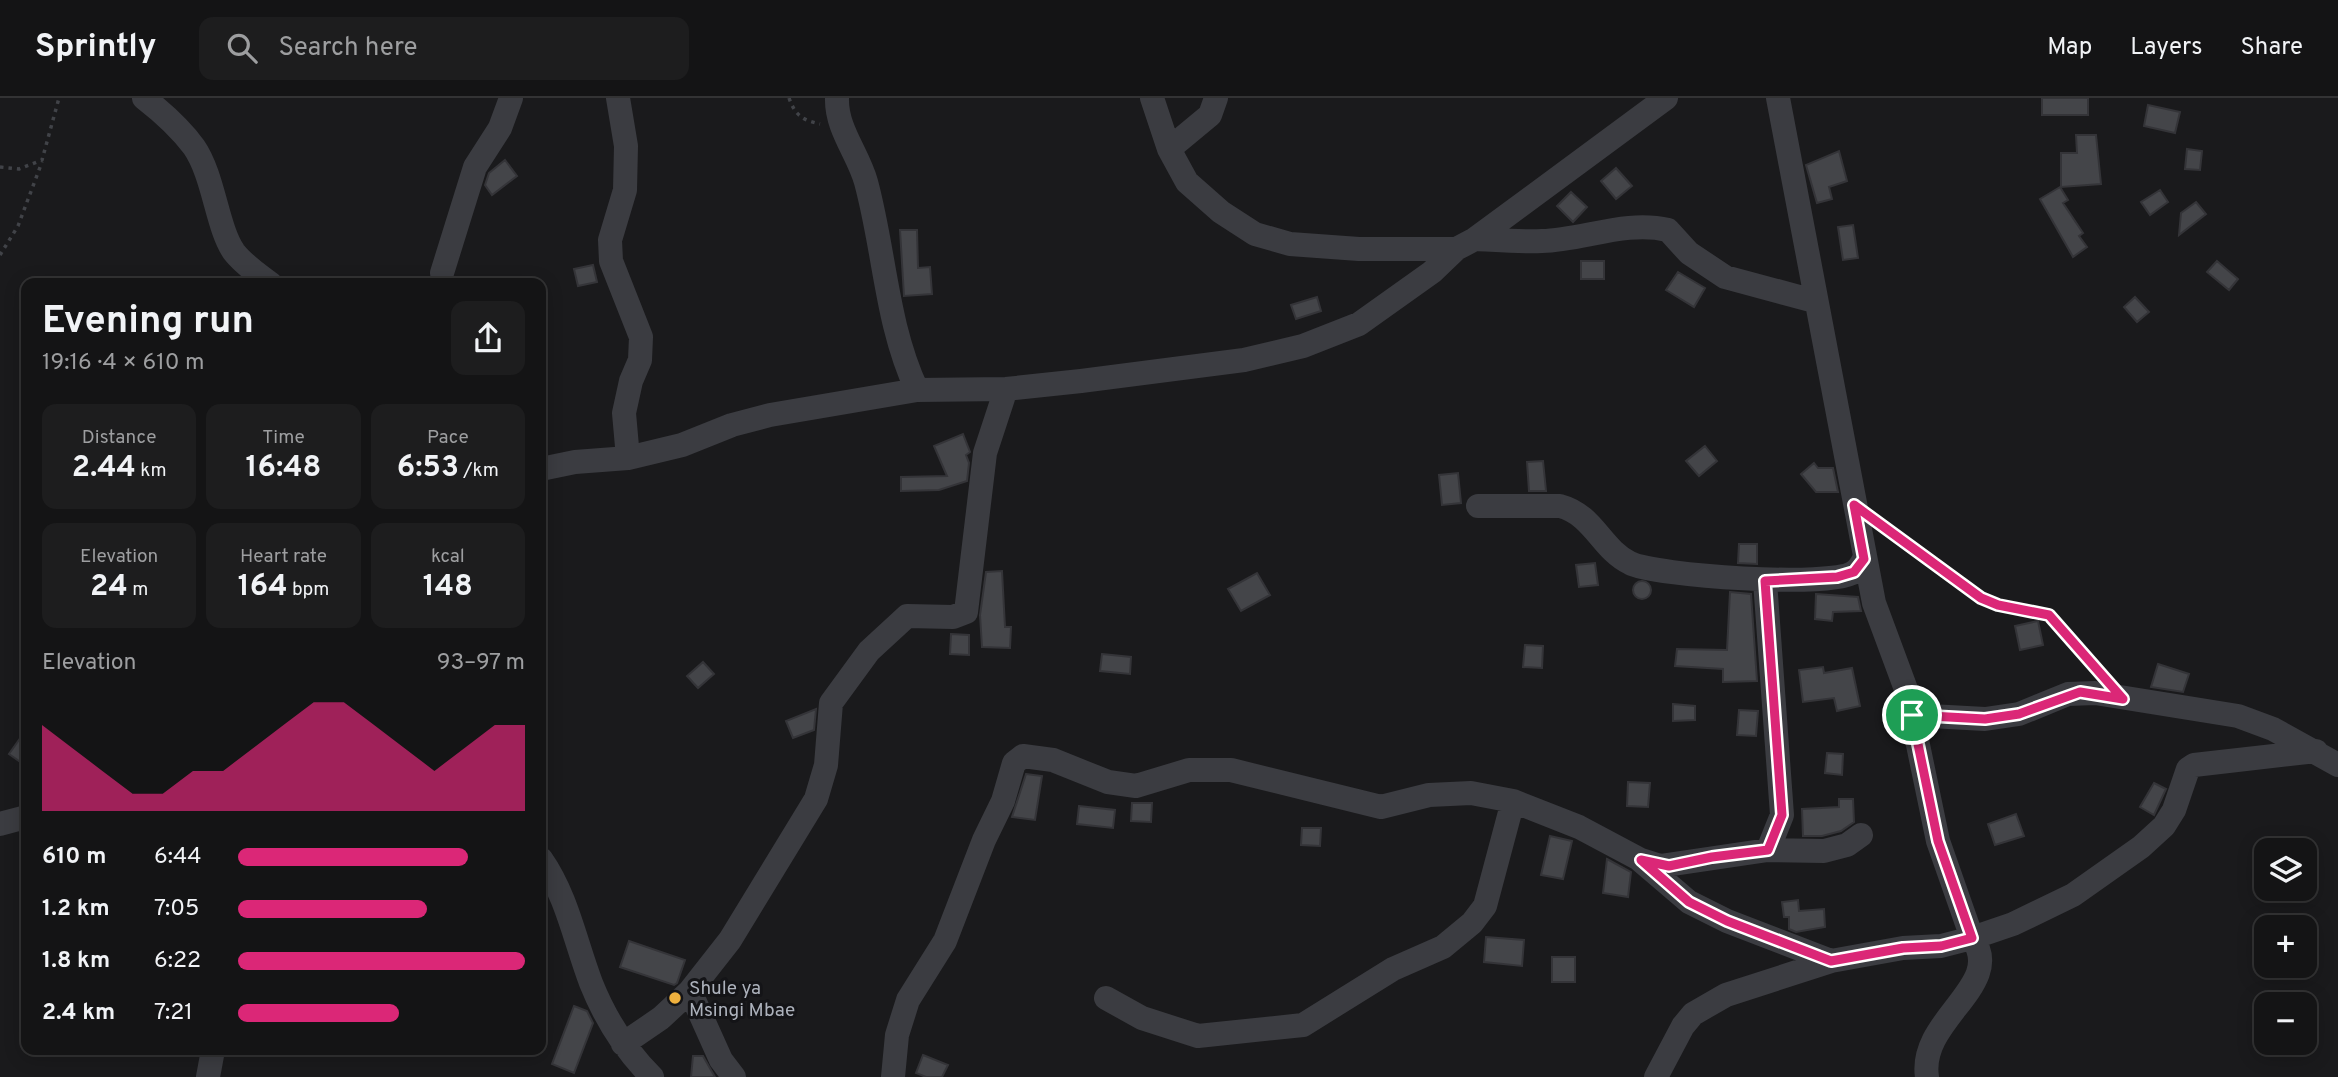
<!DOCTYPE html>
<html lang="en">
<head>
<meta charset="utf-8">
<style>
	:root { --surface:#141415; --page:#1d1d1e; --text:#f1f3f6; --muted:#9d9ea0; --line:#333334; --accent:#db2777 }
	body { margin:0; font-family:Overpass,sans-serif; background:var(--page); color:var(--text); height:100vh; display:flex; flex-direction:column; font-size:26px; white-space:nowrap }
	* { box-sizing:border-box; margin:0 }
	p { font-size:23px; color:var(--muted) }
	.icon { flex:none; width:38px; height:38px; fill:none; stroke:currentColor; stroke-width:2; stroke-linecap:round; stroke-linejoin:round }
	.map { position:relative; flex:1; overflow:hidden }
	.panel { position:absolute; left:21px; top:180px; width:525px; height:777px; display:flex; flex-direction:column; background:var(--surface); border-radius:14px; box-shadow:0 4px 18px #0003,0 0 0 2px var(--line) }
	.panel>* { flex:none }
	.controls { position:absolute; left:2254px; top:740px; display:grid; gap:14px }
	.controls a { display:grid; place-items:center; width:63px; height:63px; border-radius:14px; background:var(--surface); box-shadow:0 4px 18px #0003,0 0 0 2px var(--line); font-size:35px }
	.pin { position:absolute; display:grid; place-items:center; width:60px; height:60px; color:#fff; margin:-30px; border:4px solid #fff; border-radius:50%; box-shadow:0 2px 7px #0007 }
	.round { display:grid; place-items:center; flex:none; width:74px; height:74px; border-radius:14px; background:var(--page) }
	.head { display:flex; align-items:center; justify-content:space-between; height:119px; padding:0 21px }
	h1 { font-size:38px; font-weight:700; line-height:52px }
	.metrics { display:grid; grid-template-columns:repeat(3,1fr); gap:10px; height:119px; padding:7px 21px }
	.metrics div { display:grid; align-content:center; border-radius:14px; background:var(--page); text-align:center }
	.metrics b { font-size:30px; font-weight:700 }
	.metrics small { font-size:19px; font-weight:400 }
	.metrics p { font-size:19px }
	.chart { height:196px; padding:14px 21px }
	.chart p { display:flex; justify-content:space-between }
	.chart svg { width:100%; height:126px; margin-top:7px; fill:var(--accent); opacity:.7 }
	ul { padding:0 21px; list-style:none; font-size:23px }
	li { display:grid; grid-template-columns:112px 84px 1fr; align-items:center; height:52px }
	li i { height:18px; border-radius:9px; background:var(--accent) }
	header { display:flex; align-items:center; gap:42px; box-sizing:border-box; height:98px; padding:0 35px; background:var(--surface); border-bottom:2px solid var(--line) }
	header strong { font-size:33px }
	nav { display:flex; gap:38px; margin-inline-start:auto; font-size:24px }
	.search { width:490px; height:63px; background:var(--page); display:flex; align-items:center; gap:18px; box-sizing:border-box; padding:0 24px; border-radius:14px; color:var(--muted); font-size:26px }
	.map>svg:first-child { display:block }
	.building { fill:#444549; stroke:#343438; stroke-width:2 }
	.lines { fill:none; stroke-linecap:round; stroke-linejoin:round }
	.path { stroke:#414348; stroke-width:3.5; stroke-dasharray:3.5 5; stroke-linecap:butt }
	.minor { stroke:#3b3c41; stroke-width:24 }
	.route-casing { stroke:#fff; stroke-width:14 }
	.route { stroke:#db2777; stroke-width:9 }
	.poi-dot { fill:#efb13e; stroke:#141417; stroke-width:2.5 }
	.labels { text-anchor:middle; stroke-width:6; stroke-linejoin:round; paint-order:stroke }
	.poi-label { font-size:19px; fill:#acb1bb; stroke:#141417; text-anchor:start }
</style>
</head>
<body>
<header>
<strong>Sprintly</strong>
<div class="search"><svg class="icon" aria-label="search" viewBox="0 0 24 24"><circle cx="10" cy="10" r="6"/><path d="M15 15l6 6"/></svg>Search here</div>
<nav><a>Map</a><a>Layers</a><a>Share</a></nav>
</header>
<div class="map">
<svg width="2338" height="979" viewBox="0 0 2338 979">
	<rect width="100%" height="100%" fill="#1a1a1c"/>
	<path class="building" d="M2042,0h46v17h-46z
		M2148,7l32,7 -5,21 -31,-7z
		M2076,37h20l5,49 -40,3v-34h16z
		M2187,51l15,2 -2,19 -15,-1z
		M1839,53l8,30 -18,6 3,12 -15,4 -11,-38z
		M505,62l12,16 -25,19 -7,-10 4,-12z
		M1616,70l16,18 -16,13 -15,-18z
		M2060,89l8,13 -5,3 20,30 -4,3 8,11 -14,10 -33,-58z
		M2160,92l8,12 -18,13 -9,-13z
		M1571,94l16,15 -14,15 -16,-16z
		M2196,104l10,12 -27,21 2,-22z
		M1853,127l5,33 -15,2 -5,-33z
		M900,132h17l1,38 12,-1 2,27 -28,2z
		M1581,163h23v18h-23z
		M2217,163l21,18 -9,11 -22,-18z
		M593,167l4,17 -19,4 -4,-17z
		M1678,174l27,16 -11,19 -28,-17z
		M1317,199l4,14 -25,8 -5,-14z
		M2135,199l14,15 -12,10 -13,-15z
		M963,336l7,18 -4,3 3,8 -2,18 -28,9 -38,1v-14l46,-1 -13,-30z
		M1705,348l12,15 -18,15 -13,-15z
		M1543,363l3,30h-17l-2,-29z
		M1814,365l4,5h15l5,24h-22l-15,-18z
		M1458,375l3,30 -19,2 -3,-30z
		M1739,446h18v20l-19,-1z
		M1595,465l3,22 -19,2 -3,-22z
		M1002,473l3,56h6l-1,21 -28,-1 -2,-32 6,-43z
		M1257,475l13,22 -29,16 -13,-22z
		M1633 492a9 9 0 1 1 18 0a9 9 0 1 1-18 0Z
		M1730,494l21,2 6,87 -34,1v-13l-48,-3 2,-17 50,1z
		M1816,496l42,3 3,14 -28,1 -1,9 -17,-2z
		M2038,523l5,24 -23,5 -5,-24z
		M951,536l18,1v20l-19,-1z
		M1525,547l18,1 -1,22 -19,-1z
		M1102,556l29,3 -1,17 -30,-3z
		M703,564l11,12 -16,14 -11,-12z
		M2158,566l31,10 -6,18 -32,-5z
		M1823,569l1,6 28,-5 8,38 -23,5 -3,-13 -31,4 -4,-32z
		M1673,606l22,2v14l-22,1z
		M816,611l-2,21 -21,8 -7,-17z
		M1739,612l19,1 -2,25 -19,-1z
		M26,632v36l-17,-12z
		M1827,655l16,1 -1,21 -17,-2z
		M1026,676l16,2 -7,44 -23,-3z
		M1628,684l22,1 -2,24 -21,-1z
		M2154,685l12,6 -12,26 -14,-8z
		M1839,701h14l1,23 -13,9 -19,5h-19l-1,-27 37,-2z
		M1132,705h20l-1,19 -20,-1z
		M1079,708l36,4 -2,18 -36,-4z
		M2016,716l8,22 -29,9 -7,-21z
		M1302,730h19l-1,18 -19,-1z
		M1550,738l22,5 -9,38 -22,-4z
		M1607,761l24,13 -3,25 -25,-4z
		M1798,802l1,11 25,-2 1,18 -29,5 -7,-3v-12h-5l-2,-15z
		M1486,839l38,3 -2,26 -38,-4z
		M629,843l56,19 -8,23 -3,2 -54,-18z
		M1552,859h23v25h-23z
		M574,908l13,5 6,12 -19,50 -22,-9z
		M923,957l25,10 -6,12h-16l-10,-4z
		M693,958h10l12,21h-24z"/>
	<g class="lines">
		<path class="path" d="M789,0c6,17 13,22 31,26
			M0,69l19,2 23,-9 17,-62
			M0,157l18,-29 24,-64
			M1881,427l100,73c22,9 51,8 70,18 11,6 34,42 46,55"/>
		<path class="minor" d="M144,0c18,14 36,30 50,49 20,29 23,81 40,105 10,13 24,22 37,32
			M618,0l8,48 -1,44 -15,50 1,21 30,76 -1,23 -9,21 -7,32 4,45
			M837,0c-1,31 21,55 29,84 19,70 20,142 51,208
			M1152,0l17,51 18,33 34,30 34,22 35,10 69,5h97
			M1778,0l96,505 33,89 31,149 34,97c35,47 -54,81 -45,139
			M1169,51l41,-34 6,-17
			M1475,141c22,1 45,3 67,2 41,-1 84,-21 126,-11l21,23 36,24 89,24
			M442,175l33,-106 25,-39 11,-30
			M541,371l34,-7 53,-4 54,-13 50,-20 38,-10 147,-25 89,-1 75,-8 163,-21 59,-14 56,-22 73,-52 24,-23 19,-10 191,-141
			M1478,408h82c34,9 41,43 70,57 25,13 202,25 224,9 4,-3 8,-9 10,-13
			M1765,483l17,234 -14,35
			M1912,617l73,4 34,-5 49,-20 27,-1 143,23 35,13 65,36
			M0,726l26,-7
			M541,761c26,37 34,82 50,124 14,35 34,67 61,94
			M1641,763l48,41 38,19 104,40
			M690,893l31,69 13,17
			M1106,900l36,20 56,18 105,-11 90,-56 50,-22 29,-24 13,-17 28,-105
			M623,946l38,-26 29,-27 40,-51 86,-141 10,-34 5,-62 38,-52 38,-35 46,1 13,-5 19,-159 21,-64
			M208,979l5,-27
			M893,979l4,-42 11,-35 37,-59 39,-101 19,-39 11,-38 9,-7 30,4 55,22 28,4 53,-16h42l150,37 48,-12 42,-2 42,8 66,26 62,33 19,6 108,-16 56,1 23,-6 14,-10
			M1656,979l27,-51 10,-12 33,-19 105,-34 72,-13 38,-2 31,-8 41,-14 60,-29 68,-48 23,-21 10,-16 14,-41 6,-4 122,-14"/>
	</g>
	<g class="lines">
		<defs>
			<path id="route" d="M1854,407l127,93 17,7 51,10 74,84 -43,-7 -61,22 -34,5 -73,-4 26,126 34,97 -31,8 -38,2 -72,13 -104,-40 -38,-19 -48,-42 28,6 43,-9 56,-7 14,-35 -17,-234 72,-4 17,-5 10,-13z"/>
		</defs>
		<use href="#route" class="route-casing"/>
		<use href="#route" class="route"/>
	</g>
	<circle class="poi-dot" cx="675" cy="900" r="7"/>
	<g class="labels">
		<g class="poi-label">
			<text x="689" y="896">Shule ya<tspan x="689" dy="22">Msingi Mbae</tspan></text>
		</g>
	</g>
</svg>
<div class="controls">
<a><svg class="icon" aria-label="layers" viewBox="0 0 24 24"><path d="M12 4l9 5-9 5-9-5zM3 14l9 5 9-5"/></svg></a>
<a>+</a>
<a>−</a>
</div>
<div class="pin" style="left:1912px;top:617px;background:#1e9e55"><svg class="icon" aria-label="arrive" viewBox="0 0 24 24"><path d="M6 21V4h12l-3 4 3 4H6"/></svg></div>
<section class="panel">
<div class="head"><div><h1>Evening run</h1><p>19:16 · 4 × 610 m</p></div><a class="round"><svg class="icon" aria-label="share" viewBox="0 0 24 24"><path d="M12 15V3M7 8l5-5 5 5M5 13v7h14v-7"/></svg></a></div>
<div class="metrics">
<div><p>Distance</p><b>2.44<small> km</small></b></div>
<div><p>Time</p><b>16:48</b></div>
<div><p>Pace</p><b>6:53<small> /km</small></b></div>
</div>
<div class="metrics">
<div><p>Elevation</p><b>24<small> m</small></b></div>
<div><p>Heart rate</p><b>164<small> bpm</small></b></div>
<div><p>kcal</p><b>148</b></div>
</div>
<div class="chart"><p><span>Elevation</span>93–97 m</p>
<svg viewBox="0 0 160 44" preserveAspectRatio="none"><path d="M0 44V14L10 22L20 30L30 38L40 38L50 30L60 30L70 22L80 14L90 6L100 6L110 14L120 22L130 30L140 22L150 14L160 14V44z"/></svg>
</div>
<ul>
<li><b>610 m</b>6:44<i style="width:80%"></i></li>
<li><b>1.2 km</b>7:05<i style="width:66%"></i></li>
<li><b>1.8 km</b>6:22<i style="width:100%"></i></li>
<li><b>2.4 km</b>7:21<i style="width:56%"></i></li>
</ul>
</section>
</div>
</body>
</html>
